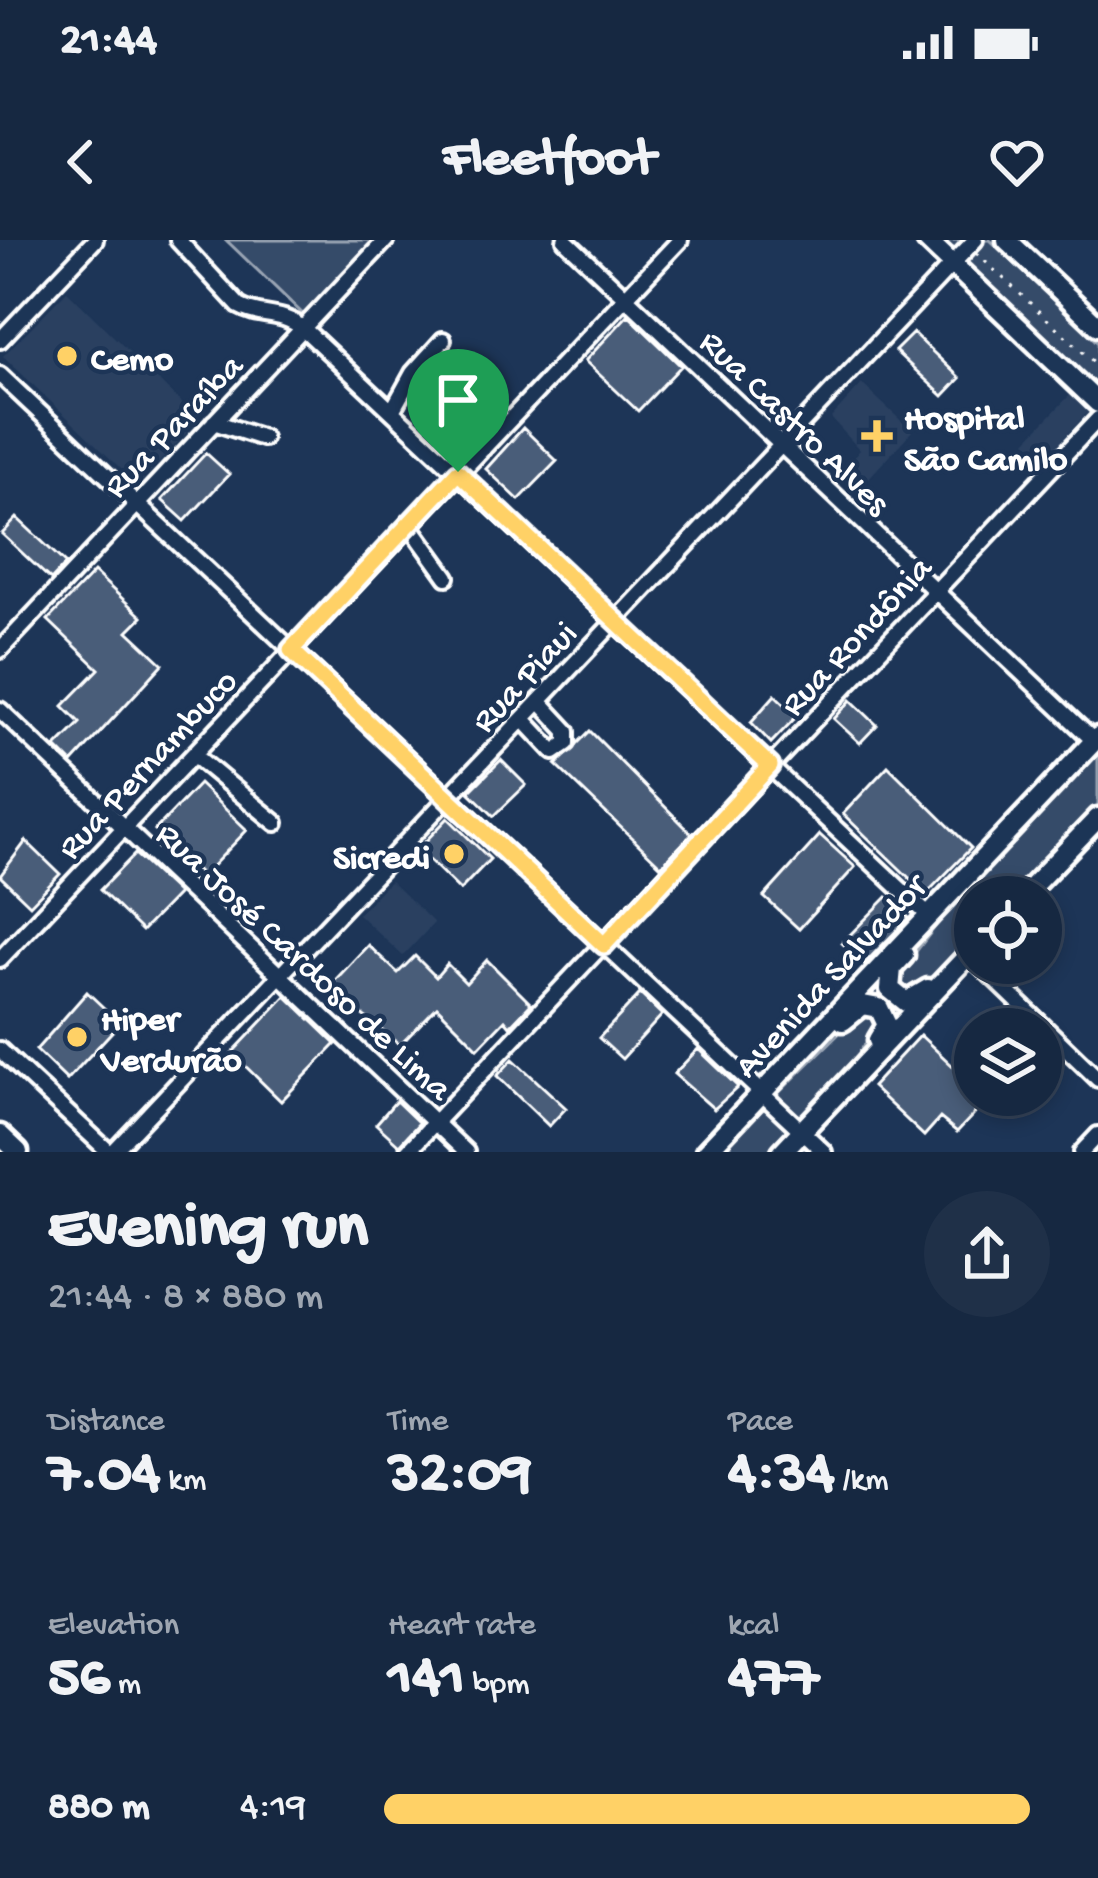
<!DOCTYPE html>
<html lang="en">
<head>
<meta charset="utf-8">
<style>
	:root { --surface:#162841; --page:#1f3048; --text:#f1f3f6; --muted:#9ea6b1; --line:#35445a; --accent:#ffd166 }
	body { margin:0; font-family:"Gochi Hand",sans-serif; background:var(--page); color:var(--text); height:100vh; display:flex; flex-direction:column; font-size:45px; white-space:nowrap }
	* { box-sizing:border-box; margin:0 }
	p { font-size:39px; color:var(--muted) }
	.icon { flex:none; width:66px; height:66px; fill:none; stroke:currentColor; stroke-width:2; stroke-linecap:round; stroke-linejoin:round }
	.map { position:relative; height:912px; overflow:hidden }
	.details { display:flex; flex-direction:column; background:var(--surface); flex:1 }
	.details>* { flex:none }
	.buttons { position:absolute; left:954px; top:636px; display:grid; gap:24px }
	.buttons a { display:grid; place-items:center; width:108px; height:108px; border-radius:50%; background:var(--surface); box-shadow:0 6px 18px #0003,0 0 0 3px var(--line); font-size:60px }
	.pin { position:absolute; display:grid; place-items:center; width:102px; height:102px; color:#fff; margin:-123px -51px; border-radius:50% 50% 50% 0; rotate:-45deg; box-shadow:0 0 12px #0007 }
	.pin .icon { rotate:45deg }
	.round { display:grid; place-items:center; flex:none; width:126px; height:126px; border-radius:63px; background:var(--page) }
	.overview { display:flex; align-items:center; justify-content:space-between; height:204px; padding:0 48px }
	h1 { font-size:66px; font-weight:800; line-height:90px }
	.figures { display:grid; grid-template-columns:repeat(3,1fr); gap:18px; height:204px; padding:12px 48px }
	.figures div { display:grid; align-content:center }
	.figures b { font-size:60px; font-weight:800 }
	.figures small { font-size:33px; font-weight:400 }
	.figures p { font-size:33px }
	ul { padding:0 48px; list-style:none; font-size:39px }
	li { display:grid; grid-template-columns:192px 144px 1fr; align-items:center; height:90px }
	li i { height:30px; border-radius:15px; background:var(--accent) }
	.status { display:flex; justify-content:space-between; align-items:center; height:84px; padding:0 60px; background:var(--surface); direction:ltr }
	.status svg { height:33px; fill:currentColor }
	header { display:flex; justify-content:space-between; align-items:center; height:156px; padding:0 48px; background:var(--surface); font-size:54px; font-weight:800 }
	.map>svg:first-child { display:block }
	.built { fill:#2a4161 }
	.green { fill:#364b69; stroke:#9aa5b4; stroke-width:3 }
	.building { fill:#4a5d79; stroke:#fff; stroke-width:3 }
	.lines { fill:none; stroke-linecap:round; stroke-linejoin:round }
	.minor-casing { stroke:#fff; stroke-width:22 }
	.major-casing { stroke:#fff; stroke-width:27 }
	.path { stroke:#fff; stroke-width:3; stroke-dasharray:3 9; stroke-linecap:butt }
	.minor { stroke:#1d3557; stroke-width:14 }
	.major { stroke:#1d3557; stroke-width:18 }
	.route-casing { stroke:#fff; stroke-width:24 }
	.route { stroke:#ffd166; stroke-width:15 }
	.poi-dot { fill:#ffd166; stroke:#1d3557; stroke-width:4.5 }
	.labels { text-anchor:middle; stroke-width:9; stroke-linejoin:round; paint-order:stroke }
	.poi-label { font-size:36px; font-weight:bold; fill:#fff; stroke:#1d3557; text-anchor:start }
	.street-label { font-size:36px; fill:#fff; stroke:#1d3557 }
</style>
</head>
<body>
<div class="status"><b>21:44</b><svg viewBox="0 0 49 12"><path d="M0 12V9h3v3zM5 12V6h3v6zM10 12V3h3v9zM15 12V0h3v12zM26 1h20v11H26zM47 4h2v5h-2z"/></svg></div>
<header><svg class="icon" aria-label="back" viewBox="0 0 24 24"><path d="M15 5l-7 7 7 7"/></svg>Fleetfoot<svg class="icon" aria-label="heart" viewBox="0 0 24 24"><path d="M12 20l-8-8c-3-5 5-10 8-4 3-6 11-1 8 4z"/></svg></header>
<div class="map">
<svg width="1098" height="912" viewBox="0 0 1098 912">
	<rect width="100%" height="100%" fill="#1d3557"/>
	<filter id="ink" filterUnits="userSpaceOnUse"><feTurbulence type="fractalNoise" baseFrequency=".00833" numOctaves="2"/><feDisplacementMap in="SourceGraphic" scale="24" xChannelSelector="R" yChannelSelector="G"/><feConvolveMatrix kernelMatrix="1 2 1 2 8 2 1 2 1" color-interpolation-filters="sRGB"/></filter>
	<g filter="url(#ink)">
		<path class="built" d="M67,51l132,129 -61,65 -135,-129z
			M862,144l50,47 -57,62 -17,-17 22,-26 -29,-32z
			M1070,155l18,17 -43,46 -19,-17z
			M390,641l44,42 -31,33 -45,-42z"/>
		<path class="green" d="M226,0h149l-70,76z
			M934,0h56l108,103v51z
			M1098,514v53l-86,90h-37v38l-62,60h-12l-7,-15 55,-71z
			M860,773l11,1 8,12 -53,70 -54,56h-41v-12z"/>
		<path class="building" d="M628,75l53,51 -43,45 -53,-50z
			M913,93l47,45 -17,18 -48,-45z
			M523,188l34,33 -38,39 -33,-31z
			M206,213l23,21 -44,47 -23,-21z
			M17,278l49,46 -15,16 -49,-46z
			M94,332l48,45 -14,14 35,33 -91,99 -16,-16 24,-24 -17,-17 36,-37 -51,-49z
			M775,455l22,21 -26,27 -20,-21z
			M851,460l26,25 -17,18 -26,-24z
			M590,491l102,103 -31,32 -105,-101z
			M501,520l25,25 -32,31 -25,-24z
			M888,526l83,82 -45,46 -83,-80z
			M199,544l48,46 -44,46 -48,-46z
			M448,578l42,41 -30,31 -42,-41z
			M820,595l35,32 -56,62 -35,-32z
			M26,601l34,33 -30,31 -30,-29z
			M135,614l43,40 -36,37 -42,-41z
			M887,657l22,21 -45,46 -22,-21z
			M368,705l30,28 17,-17 21,21 11,-13 19,19 21,-23 44,44 -21,22 -5,-6 -27,28 -41,-41 -37,38 -50,-40 -6,6 -20,-19z
			M87,752l33,31 -53,57 -31,-30z
			M640,754l22,21 -40,44 -23,-21z
			M286,756l50,48 -55,57 -49,-48z
			M920,795l55,52v8l13,4 -31,33 -17,-14 -16,18 -52,-49z
			M698,809l40,38 -24,22 -40,-35z
			M513,819l53,49 -17,18 -52,-50z
			M396,861l23,22 -20,22 -23,-21z"/>
		<g class="lines">
			<defs>
				<path id="minor" d="M178,0l61,66c23,13 39,3 65,23l625,587
					M565,0l529,501
					M0,100l95,-100
					M0,135l824,777
					M392,171l21,-38 30,-33
					M214,182l49,16
					M409,284l38,53
					M0,410l386,-410
					M0,470l466,442
					M523,479l31,33 13,-9v-12l-28,-30
					M194,515l82,68
					M0,719l680,-719
					M978,723l120,116
					M0,810l109,102
					M113,912l862,-912
					M407,912l691,-733
					M1082,912l16,-17"/>
				<path id="major" d="M927,0l171,163
					M1007,0l91,86
					M1022,657l76,-79
					M904,715l-12,13 -2,21 16,13 22,-13
					M843,781l20,-16 16,3 8,17 -9,15
					M0,895l18,17
					M706,912l392,-415
					M782,912l193,-204"/>
			</defs>
			<use href="#minor" class="minor-casing"/>
			<use href="#major" class="major-casing"/>
			<path class="path" d="M976,13l122,113"/>
			<use href="#minor" class="minor"/>
			<use href="#major" class="major"/>
		</g>
	</g>
	<g class="lines" filter="url(#ink)">
		<defs>
			<path id="route" d="M458,232l312,294 -166,179 -313,-295z"/>
		</defs>
		<use href="#route" class="route-casing"/>
		<use href="#route" class="route"/>
	</g>
	<g class="poi-dot">
		<circle cx="67" cy="116" r="12"/>
		<path d="M871 178h12v12h12v12h-12v12h-12v-12h-12v-12h12z"/>
		<circle cx="454" cy="614" r="12"/>
		<circle cx="77" cy="797" r="12"/>
	</g>
	<g class="labels">
		<g class="poi-label">
			<text x="91" y="129">Cemo</text>
			<text x="904" y="188">Hospital<tspan x="904" dy="41">São Camilo</tspan></text>
			<text x="430" y="627" text-anchor="end">Sicredi</text>
			<text x="101" y="789">Hiper<tspan x="101" dy="41">Verdurão</tspan></text>
		</g>
		<g class="street-label">
			<text transform="translate(797 180) rotate(44)" y="13">Rua Castro Alves</text>
			<text transform="translate(171 184) rotate(-46)" y="13">Rua Paraíba</text>
			<text transform="translate(854 394) rotate(-47)" y="13">Rua Rondônia</text>
			<text transform="translate(522 435) rotate(-47)" y="13">Rua Piaui</text>
			<text transform="translate(145 522) rotate(-47)" y="13">Rua Pernambuco</text>
			<text transform="translate(306 719) rotate(43)" y="13">Rua José Cardoso de Lima</text>
			<text transform="translate(828 734) rotate(-47)" y="13">Avenida Salvador</text>
		</g>
	</g>
</svg>
<div class="buttons">
<a><svg class="icon" aria-label="locate" viewBox="0 0 24 24"><circle cx="12" cy="12" r="6"/><path d="M12 2v4M12 18v4M2 12h4M18 12h4"/></svg></a>
<a><svg class="icon" aria-label="layers" viewBox="0 0 24 24"><path d="M12 4l9 5-9 5-9-5zM3 14l9 5 9-5"/></svg></a>
</div>
<div class="pin" style="left:458px;top:232px;background:#1e9e55"><svg class="icon" aria-label="arrive" viewBox="0 0 24 24"><path d="M6 21V4h12l-3 4 3 4H6"/></svg></div>
</div>
<section class="details">
<div class="overview"><div><h1>Evening run</h1><p>21:44 · 8 × 880 m</p></div><a class="round"><svg class="icon" aria-label="share" viewBox="0 0 24 24"><path d="M12 15V3M7 8l5-5 5 5M5 13v7h14v-7"/></svg></a></div>
<div class="figures">
<div><p>Distance</p><b>7.04<small> km</small></b></div>
<div><p>Time</p><b>32:09</b></div>
<div><p>Pace</p><b>4:34<small> /km</small></b></div>
</div>
<div class="figures">
<div><p>Elevation</p><b>56<small> m</small></b></div>
<div><p>Heart rate</p><b>141<small> bpm</small></b></div>
<div><p>kcal</p><b>477</b></div>
</div>
<ul>
<li><b>880 m</b>4:19<i style="width:97%"></i></li>
</ul>
</section>
</body>
</html>
